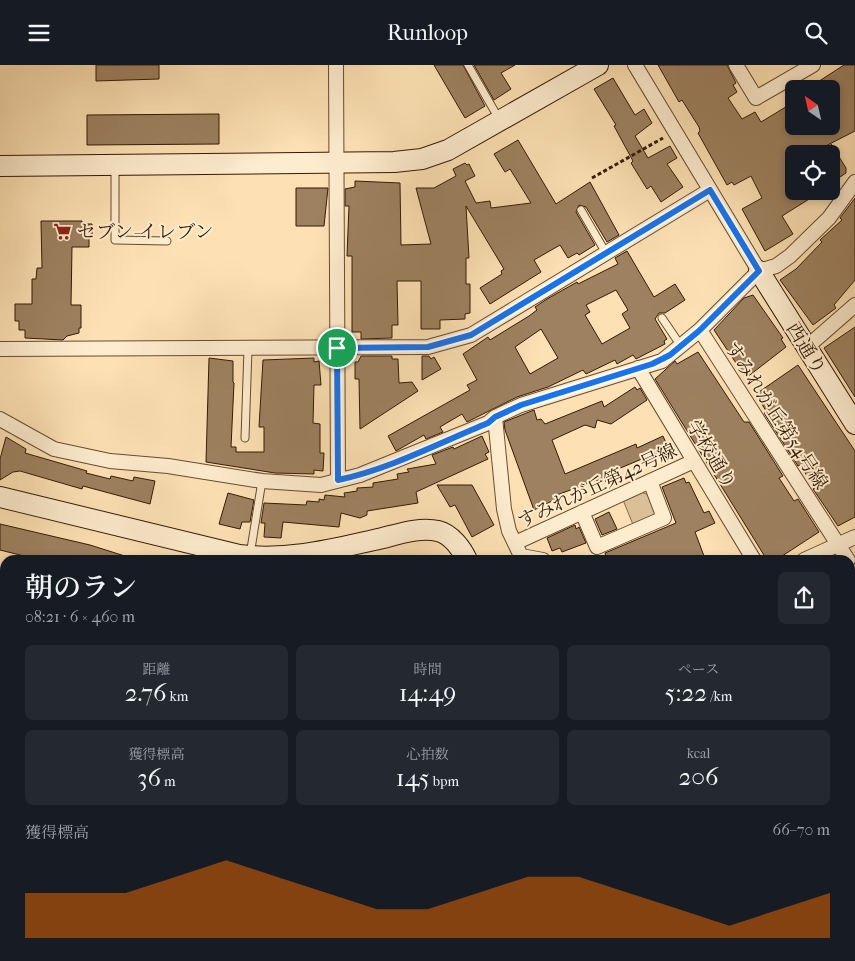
<!DOCTYPE html>
<html lang="ja">
<head>
<meta charset="utf-8">
<style>
	:root { --surface:#171b24; --page:#242831; --text:#f1f3f6; --muted:#9ea1a6; --accent:#b45309 }
	body { margin:0; font-family:"IM FELL French Canon","Noto Serif JP",serif; background:var(--page); color:var(--text); height:100vh; display:flex; flex-direction:column; font-size:19px; white-space:nowrap }
	* { box-sizing:border-box; margin:0 }
	p { font-size:16px; color:var(--muted) }
	.icon { flex:none; width:28px; height:28px; fill:none; stroke:currentColor; stroke-width:2; stroke-linecap:round; stroke-linejoin:round }
	.map { position:relative; flex:1; overflow:hidden }
	.drawer { position:absolute; left:0px; top:490px; width:855px; height:406px; display:flex; flex-direction:column; background:var(--surface); border-radius:15px 15px 0 0; box-shadow:0 2px 8px #0003 }
	.drawer>* { flex:none }
	.needle { width:32px; rotate:326deg }
	.buttons { position:absolute; left:785px; top:15px; display:grid; gap:10px }
	.buttons a { display:grid; place-items:center; width:55px; height:55px; border-radius:8px; background:var(--surface); box-shadow:0 2px 8px #0003; font-size:25px }
	.pin { position:absolute; display:grid; place-items:center; width:42px; height:42px; color:#fff; margin:-21px; border:2px solid #fff; border-radius:50%; box-shadow:0 1px 5px #0007 }
	.round { display:grid; place-items:center; flex:none; width:52px; height:52px; border-radius:8px; background:var(--page) }
	.overview { display:flex; align-items:center; justify-content:space-between; height:85px; padding:0 25px }
	h1 { font-size:28px; font-weight:600; line-height:38px }
	.figures { display:grid; grid-template-columns:repeat(3,1fr); gap:8px; height:85px; padding:5px 25px }
	.figures div { display:grid; align-content:center; border-radius:8px; background:var(--page); text-align:center }
	.figures b { font-size:25px; font-weight:600 }
	.figures small { font-size:14px; font-weight:400 }
	.figures p { font-size:14px }
	.chart { height:140px; padding:10px 25px }
	.chart p { display:flex; justify-content:space-between }
	.chart svg { width:100%; height:90px; margin-top:5px; fill:var(--accent); opacity:.7 }
	header { display:flex; justify-content:space-between; align-items:center; height:65px; padding:0 25px; background:var(--surface); font-size:22px; font-weight:600 }
	.map>svg:first-child { display:block }
	.green { fill:#dbbf96; stroke:#886c4d }
	.building { fill:#9d8160; stroke:#351a04; fill-rule:evenodd }
	.lines { fill:none; stroke-linecap:round; stroke-linejoin:round }
	.lane-casing { stroke:#674c30; stroke-width:9 }
	.street-casing { stroke:#674c30; stroke-width:16 }
	.secondary-casing { stroke:#351a04; stroke-width:22 }
	.path { stroke:#351a04; stroke-width:3; stroke-dasharray:4 2.5; stroke-linecap:butt }
	.lane { stroke:#feecce; stroke-width:7 }
	.street { stroke:#feecce; stroke-width:14 }
	.secondary { stroke:#feecce; stroke-width:20 }
	.route-casing { stroke:#fff; stroke-width:10 }
	.route { stroke:#1a73e8; stroke-width:6 }
	.labels { text-anchor:middle; stroke-width:4; stroke-linejoin:round; paint-order:stroke }
	.poi-label { font-size:19px; fill:#351a04; stroke:#feecce; text-anchor:start }
	.street-label { font-size:19px; fill:#351a04; stroke:#feecce }
</style>
</head>
<body>
<header><svg class="icon" aria-label="menu" viewBox="0 0 24 24"><path d="M4 6h16M4 12h16M4 18h16"/></svg>Runloop<svg class="icon" aria-label="search" viewBox="0 0 24 24"><circle cx="10" cy="10" r="6"/><path d="M15 15l6 6"/></svg></header>
<div class="map">
<svg width="855" height="896" viewBox="0 0 855 896">
	<rect width="100%" height="100%" fill="#fde1b4"/>
	<filter id="stains"><feTurbulence type="fractalNoise" baseFrequency=".004" numOctaves="4"/><feColorMatrix values="0 0 0 0 .2 0 0 0 0 .09 0 0 0 0 .02 0 0 0 .5 -.17"/></filter>
	<radialGradient id="worn" r=".72"><stop offset=".6" stop-color="#630" stop-opacity="0"/><stop offset="1" stop-color="#630" stop-opacity=".3"/></radialGradient>
	<path class="green" d="M641,427l8,3 7,19 -3,5 -19,8 -11,-27z"/>
	<path class="building" d="M96,0h63v14l-63,2z
		M434,0h29l22,41 -20,12z
		M474,0h41l-14,8 10,16 -17,11z
		M658,0h69l9,18 -3,2 4,7 -9,6 14,21 13,-7 6,10 33,-20v24h37v-37h-24l37,-24h11v66l-45,23h-16v37h28l-40,25 11,18 -28,17 -23,-42 20,-11 -11,-22 -17,9 -2,-3 -5,3 -29,-52 2,-2 -1,-4 -17,-27 -3,2z
		M613,13l22,37 9,-6 8,14 -17,13 13,22 22,-12 7,12 -10,6 16,23 -22,15 -10,-16 -4,3 -16,-26 2,-2 -19,-35 2,-1 -22,-36z
		M219,49v30l-132,1v-30z
		M518,75l38,64 34,-22 29,53 -12,7 -21,-35 -7,-2 -3,7 19,33 -16,10 -2,-2 -9,5 -8,-13 -26,15 7,12 -51,32 -10,-16 22,-14 -1,-3 3,-2 -38,-63 3,52h-3v26h4v29l-5,1v5l-25,1v9h-19v-48h-24l1,44h-6v13l-31,1v-7h-9v-76h-5l2,-50h-4v-17l10,-2v-6l45,2 1,62 30,-1 -15,-56h18l22,-12 -3,-7 12,-6 2,2 2,-1 6,12 -10,5 11,22 14,-2 1,7 40,-5 -21,-34 -5,3 -11,-18z
		M831,79l15,24v5l-15,10z
		M296,123h32l-4,38h-28z
		M855,133v82l-21,25 2,3 -23,17 -33,-45 16,-11 26,-27 -2,-2 22,-20 -2,-2z
		M41,156h41v3h10v13h-3v10h-17l-1,58h10v23h-2v5l-12,3 -4,4 -38,-2v-8h-6v-9h-4v-17h17v-25h4l1,-11h5z
		M627,186l27,46 21,-13 10,16 -20,13h-6l-4,6 12,20 -3,2 1,3 -29,15 -3,-4 -16,9 -2,-4 -29,14 -3,-4 -35,17 -31,10 -50,25 -5,-8 -22,13 3,5 -17,7 -2,-4 -28,16 -8,-15 82,-46 -3,-5 10,-5 -14,-26 25,-17 2,3 39,-24 8,-6 -2,-3 12,-8 30,-17 1,2 40,-20 -3,-6zM616,225l12,20 -6,4 8,14 -28,16 -17,-29 5,-3 -4,-7zM541,264l17,29 -28,16 -15,-27z
		M753,230l30,43 -2,1 5,8 -40,31 -32,-48 30,-32z
		M855,262v70l-31,-49z
		M698,287l46,70h5l34,54 -4,2 15,23 4,-2 21,33 -43,28h-9l-112,-181 20,-18 2,3z
		M361,291h31v3h6l1,24 13,-1 6,9 -58,38 -1,-50h-4v-17h3z
		M422,291h7l2,3 3,-2 7,12 -19,11z
		M209,293l24,3v21l1,1 -3,64h5v5h28v-25h-5l4,-67 51,-2v4l5,-1 2,24h-7l-1,38 7,1v29h4l-1,18 -9,-1v4l-39,-1 -69,-11z
		M798,300l57,86v66l-17,9 -25,-37 2,-1 -15,-23 -2,1 -34,-53 2,-2 -10,-17z
		M635,322l2,3 3,-2 7,12 -36,24 -14,-4 -2,8 -10,-3 -33,15 13,34 71,-30 1,4 26,-12 7,16 -19,9 -2,-5 -31,13 3,7 -15,6 -1,-2 -7,3 -1,-3 -40,15 1,3 -24,12 -29,-80 -1,-8 30,-12 3,10 4,-1 4,5 57,-23 2,6z
		M482,371l7,16 -4,2 3,5 -72,33 2,11 -51,8v4l-7,3 -19,-5 -2,14 -56,-5 -2,16 -17,-1 1,-14h-4l3,-20 42,2 1,-4 12,1v-3l5,1 1,-5 20,2 -1,-4 13,-2v-3l16,-1v-4l25,-4 -1,-5 12,-2 -2,-3 29,-5 -4,-9 21,-8 1,2z
		M6,372l20,12 -1,4 62,18 -1,2 24,6 1,-3 22,5 1,-4 21,4 -5,23 -67,-18 -1,3 -62,-18 -7,1 -13,8v-21z
		M684,413l2,5 3,-1 15,31 5,-2 6,12 -20,9 9,24 -8,4h-89l-2,-7 71,-30 -14,-36z
		M437,420h35l22,40 -22,12 -17,-32 -5,2z
		M228,428l26,7 -4,22h-8l-2,7 -21,-5z
		M609,447l8,17 -15,6 -7,-16z
		M0,459l90,21 38,12v3h-88l-40,-10z
		M575,460l1,4 3,-2 7,16 -24,9 -2,-4 -8,3 -5,-13z"/>
	<g class="lines">
		<defs>
			<path id="lane" d="M468,0l31,54
				M115,102v73l52,1
				M581,145l25,43
				M662,253l19,28
				M245,373l3,-89
				M250,490l12,-74"/>
			<path id="street" d="M336,0l2,415
				M635,0l124,206
				M736,0l20,33 57,-33
				M700,265l148,230
				M807,282l48,-42
				M0,284l428,-2 43,-12 239,-145
				M638,303l116,192
				M495,352l9,92 5,22 12,25 22,4
				M0,354l54,30 56,12 58,5 94,15 59,4 39,-10 128,-52 7,-6 26,-12 141,-44 38,-31 59,-59 17,-5 14,-10 39,-38 26,-36
				M582,447l15,35 67,-29 -14,-37
				M515,478l179,-82
				M804,495l51,-23
				M0,550l5,1
				M0,631l5,-18
				M850,645l5,6
				M0,707l5,-3
				M850,757l5,3
				M850,801l5,-9
				M0,842l5,-3
				M850,853l5,2
				M160,896l13,-5
				M610,896l2,-5"/>
			<path id="secondary" d="M0,101l394,-4 28,-3 26,-9 150,-85
				M759,206l96,153
				M0,432l239,58c47,6 90,-5 135,-15 20,-4 44,-14 64,-9 13,3 24,18 29,29
				M549,896l1,-5"/>
		</defs>
		<use href="#lane" class="lane-casing"/>
		<use href="#street" class="street-casing"/>
		<use href="#secondary" class="secondary-casing"/>
		<path class="path" d="M592,113l71,-40
			M249,891l1,5"/>
		<use href="#lane" class="lane"/>
		<use href="#street" class="street"/>
		<use href="#secondary" class="secondary"/>
	</g>
	<g class="lines">
		<defs>
			<path id="route" d="M710,125l49,81 -59,59 -30,25 -18,9 -131,41 -26,12 -7,6c-49,20 -98,46 -150,57l-1,-132 91,-1 43,-12z"/>
		</defs>
		<use href="#route" class="route-casing"/>
		<use href="#route" class="route"/>
	</g>
	<defs>
		<symbol id="supermarket-bare" viewBox="-9 -9 18 18"><path d="M-6-5.5h2.5l.6 2H6L4.5 2H-2.5L-4.4-4H-6ZM-1.5 3.2a1.3 1.3 0 1 0 .1 0ZM3 3.2a1.3 1.3 0 1 0 .1 0Z" fill="#8f2418" stroke="#feecce" stroke-width="2.5" paint-order="stroke"/></symbol>
	</defs>
	<g fill-rule="evenodd">
		<use href="#supermarket-bare" x="50" y="154" width="25" height="25"/>
	</g>
	<g class="labels">
		<g class="poi-label">
			<text x="77" y="173">セブン-イレブン</text>
		</g>
		<g class="street-label">
			<text transform="translate(807 283) rotate(58)" y="7">西通り</text>
			<text transform="translate(777 350) rotate(57)" y="7">すみれが丘第54号線</text>
			<text transform="translate(712 389) rotate(59)" y="7">学校通り</text>
			<text transform="translate(597 420) rotate(-25)" y="7">すみれが丘第42号線</text>
		</g>
	</g>
	<rect width="100%" height="100%" filter="url(#stains)"/>
	<rect width="100%" height="100%" fill="url(#worn)"/>
</svg>
<div class="buttons">
<a><svg class="needle" viewBox="-14 -14 28 28"><path d="M0-13l5 13h-10z" fill="#e53935"/><path d="M0 13l5-13h-10z" fill="#9ea1a6"/></svg></a>
<a><svg class="icon" aria-label="locate" viewBox="0 0 24 24"><circle cx="12" cy="12" r="6"/><path d="M12 2v4M12 18v4M2 12h4M18 12h4"/></svg></a>
</div>
<div class="pin" style="left:337px;top:283px;background:#1e9e55"><svg class="icon" aria-label="arrive" viewBox="0 0 24 24"><path d="M6 21V4h12l-3 4 3 4H6"/></svg></div>
<section class="drawer">
<div class="overview"><div><h1>朝のラン</h1><p>08:21 · 6 × 460 m</p></div><a class="round"><svg class="icon" aria-label="share" viewBox="0 0 24 24"><path d="M12 15V3M7 8l5-5 5 5M5 13v7h14v-7"/></svg></a></div>
<div class="figures">
<div><p>距離</p><b>2.76<small> km</small></b></div>
<div><p>時間</p><b>14:49</b></div>
<div><p>ペース</p><b>5:22<small> /km</small></b></div>
</div>
<div class="figures">
<div><p>獲得標高</p><b>36<small> m</small></b></div>
<div><p>心拍数</p><b>145<small> bpm</small></b></div>
<div><p>kcal</p><b>206</b></div>
</div>
<div class="chart"><p><span>獲得標高</span>66–70 m</p>
<svg viewBox="0 0 160 44" preserveAspectRatio="none"><path d="M0 44V22L10 22L20 22L30 14L40 6L50 14L60 22L70 30L80 30L90 22L100 14L110 14L120 22L130 30L140 38L150 30L160 22V44z"/></svg>
</div>
</section>
</div>
</body>
</html>
